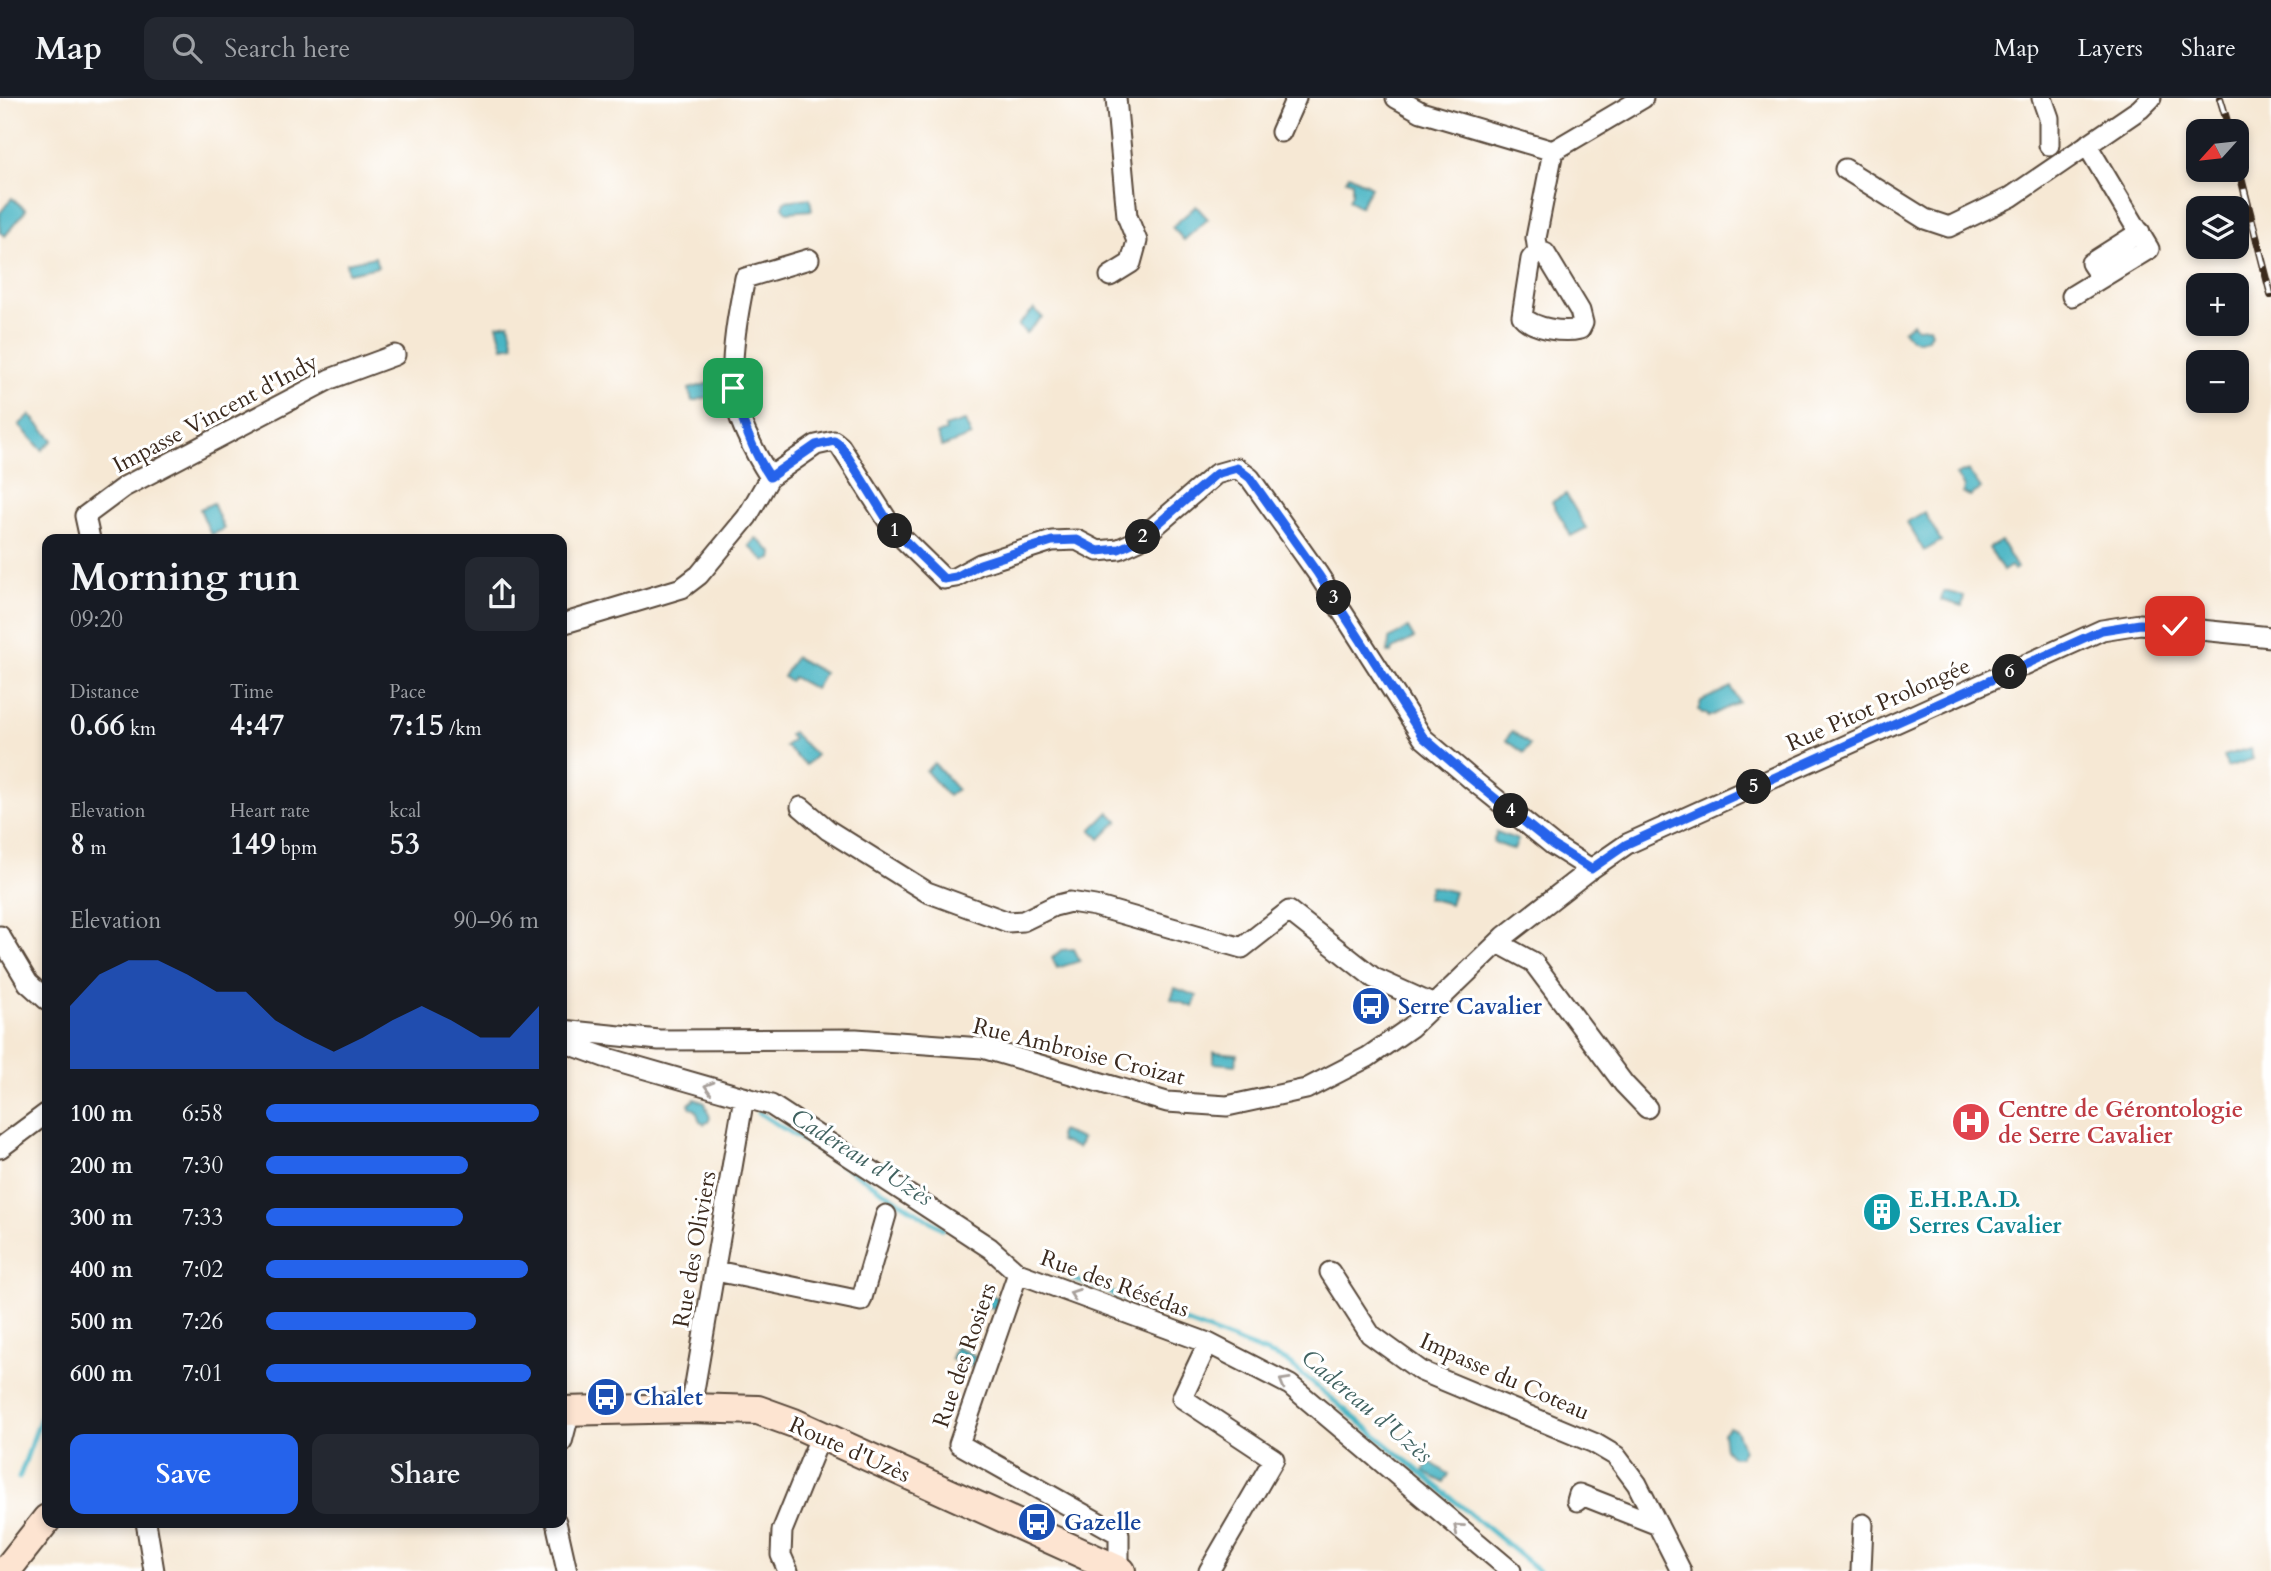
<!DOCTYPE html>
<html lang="en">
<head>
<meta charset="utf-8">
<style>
	:root { --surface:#171b24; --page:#242831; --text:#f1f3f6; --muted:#9ea1a6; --line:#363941; --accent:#2563eb }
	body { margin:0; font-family:Cardo,serif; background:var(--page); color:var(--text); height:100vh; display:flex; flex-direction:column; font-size:26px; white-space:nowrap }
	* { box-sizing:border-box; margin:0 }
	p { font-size:23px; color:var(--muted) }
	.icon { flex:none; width:38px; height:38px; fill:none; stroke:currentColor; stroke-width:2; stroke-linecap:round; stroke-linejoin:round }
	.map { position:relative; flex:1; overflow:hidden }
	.side { position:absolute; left:42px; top:436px; width:525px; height:994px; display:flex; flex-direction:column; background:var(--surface); border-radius:14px; box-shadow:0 4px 10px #0003 }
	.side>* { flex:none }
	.needle { width:46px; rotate:243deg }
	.controls { position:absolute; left:2186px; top:21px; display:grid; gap:14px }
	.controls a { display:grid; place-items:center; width:63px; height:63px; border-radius:14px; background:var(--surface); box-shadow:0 4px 10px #0003; font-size:35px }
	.pin { position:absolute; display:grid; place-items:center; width:60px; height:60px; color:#fff; margin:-30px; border-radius:14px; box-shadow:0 4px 10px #0006 }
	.km { position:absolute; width:35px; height:35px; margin:-18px; border-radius:50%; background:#222; color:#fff; font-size:19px; line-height:35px; text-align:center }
	.round { display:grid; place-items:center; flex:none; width:74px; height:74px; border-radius:14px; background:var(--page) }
	.head { display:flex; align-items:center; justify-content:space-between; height:119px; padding:0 28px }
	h1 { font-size:38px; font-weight:700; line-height:52px }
	.figures { display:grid; grid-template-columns:repeat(3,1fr); gap:10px; height:119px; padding:7px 28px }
	.figures div { display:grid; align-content:center }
	.figures b { font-size:30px; font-weight:700 }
	.figures small { font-size:19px; font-weight:400 }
	.figures p { font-size:19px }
	.chart { height:196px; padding:14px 28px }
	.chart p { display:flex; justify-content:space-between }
	.chart svg { width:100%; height:126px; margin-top:7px; fill:var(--accent); opacity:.7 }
	.primary-button { display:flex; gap:14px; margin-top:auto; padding:14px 28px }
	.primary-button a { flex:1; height:80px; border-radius:14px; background:var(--accent); color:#fff; font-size:28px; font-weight:700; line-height:80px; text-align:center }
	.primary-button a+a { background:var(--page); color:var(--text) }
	ul { padding:0 28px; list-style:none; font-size:23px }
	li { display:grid; grid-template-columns:112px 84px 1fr; align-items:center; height:52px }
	li i { height:18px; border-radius:9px; background:var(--accent) }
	header { display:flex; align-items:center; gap:42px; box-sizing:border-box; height:98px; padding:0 35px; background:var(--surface); border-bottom:2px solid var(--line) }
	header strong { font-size:33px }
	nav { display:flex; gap:38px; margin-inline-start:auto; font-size:24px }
	.search { width:490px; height:63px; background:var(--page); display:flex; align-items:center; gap:18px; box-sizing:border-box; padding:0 24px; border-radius:14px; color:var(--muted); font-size:26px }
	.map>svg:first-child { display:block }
	.water { fill:#48b5c4; stroke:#427071; stroke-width:2 }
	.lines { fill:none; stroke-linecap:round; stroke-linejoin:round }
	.stream { stroke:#48b5c4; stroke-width:5 }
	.street-casing { stroke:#574639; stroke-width:23 }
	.secondary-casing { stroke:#574639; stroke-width:32 }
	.street { stroke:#fff; stroke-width:19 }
	.secondary { stroke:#fde4d1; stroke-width:28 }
	.rail-casing { stroke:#3b2a1e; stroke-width:8 }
	.rail { stroke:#fff; stroke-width:5; stroke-dasharray:16; stroke-linecap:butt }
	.oneway { stroke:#a79f9a }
	.route-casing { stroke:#fff; stroke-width:14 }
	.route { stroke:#2563eb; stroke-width:9 }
	.labels { text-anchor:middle; stroke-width:6; stroke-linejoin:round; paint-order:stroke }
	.street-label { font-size:23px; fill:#3b2a1e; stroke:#fff }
	.transit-label { font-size:23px; font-weight:bold; fill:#164399; stroke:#fff; text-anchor:start }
	.health-label { font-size:23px; font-weight:bold; fill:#be3a42; stroke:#fff; text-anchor:start }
	.culture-label { font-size:23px; font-weight:bold; fill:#0d838f; stroke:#fff; text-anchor:start }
	.water-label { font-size:24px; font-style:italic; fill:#406260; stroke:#fff }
</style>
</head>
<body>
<header>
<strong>Map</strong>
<div class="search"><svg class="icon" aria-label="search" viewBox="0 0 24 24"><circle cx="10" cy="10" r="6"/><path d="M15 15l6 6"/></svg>Search here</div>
<nav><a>Map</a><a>Layers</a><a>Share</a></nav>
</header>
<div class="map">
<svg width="2271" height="1473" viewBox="0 0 2271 1473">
	<rect width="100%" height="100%" fill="#fff"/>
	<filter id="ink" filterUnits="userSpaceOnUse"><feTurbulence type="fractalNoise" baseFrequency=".0143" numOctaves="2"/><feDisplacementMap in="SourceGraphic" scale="14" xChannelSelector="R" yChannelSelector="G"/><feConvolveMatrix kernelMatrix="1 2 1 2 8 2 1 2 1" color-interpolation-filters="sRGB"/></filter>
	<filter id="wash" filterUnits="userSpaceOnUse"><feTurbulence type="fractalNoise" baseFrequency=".00686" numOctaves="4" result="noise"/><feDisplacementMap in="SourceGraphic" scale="28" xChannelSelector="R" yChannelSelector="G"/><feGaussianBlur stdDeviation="1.57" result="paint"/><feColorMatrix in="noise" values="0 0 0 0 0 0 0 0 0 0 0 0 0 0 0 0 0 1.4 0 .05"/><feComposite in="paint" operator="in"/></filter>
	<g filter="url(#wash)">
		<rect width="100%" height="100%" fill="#f6e8d4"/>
		<path class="water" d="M1349,77l22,12 -11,20 -11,-7 3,-7v-11l-6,-2z
			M12,100l14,12 -21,26 -5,-4v-19z
			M810,100l2,12 -25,2 -4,-5 2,-6z
			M1196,108l12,13 -24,21 -12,-13z
			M375,159l3,10 -30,6 -2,-10z
			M1034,211l8,8 -16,16 -8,-8z
			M509,225l5,22 -11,2 -6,-22z
			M1913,225l3,5 13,-1 2,5 -3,6 -12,3 -7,-4 -6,-7z
			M713,284l4,13 -25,6 -3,-12z
			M30,317l23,25 -11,10 -23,-25z
			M965,323l6,15 -29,11 -5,-13 9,-3 -1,-4z
			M1968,372l13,19 -11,7 -7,-3 1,-6 -8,-12z
			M1566,396l20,34 -15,8 -19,-34z
			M213,405l11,26 -13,6 -11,-26z
			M1924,414l17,29 -17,10 -17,-29z
			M756,440l17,15 -1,6 -7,2 -16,-15z
			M2001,443l16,27 -3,2 -3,-4 -8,5 -14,-23z
			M1943,493l21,5 -2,10 -21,-6z
			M1408,530l6,10 -21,11 -1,4h-4l1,-14z
			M795,559l29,16 -9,16 -22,-12 -3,4 -7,-4z
			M1731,589l8,15 -31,15 -1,-3h-5l-3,-4 2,-9z
			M1512,633l18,14 -6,8 -18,-13z
			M792,634l24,23 -10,10 -21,-19 8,-7 -4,-4z
			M2250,650l3,11 -26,8 -3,-11z
			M934,665l23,26 -9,7 -22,-25z
			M1109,714l9,9 -18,18 -9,-9z
			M1497,734l21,8 -4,10 -21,-8z
			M1430,788l24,6 -4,12 -23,-6z
			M1074,851l6,12 -23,7 -5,-10 9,-8z
			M1175,890l22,8 -4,11 -22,-8z
			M1214,954l23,2 -1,11 -22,-2z
			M695,1001l10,4 5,15 -2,4 -4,2 -4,-2 -4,-12 -5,-2 -2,-4z
			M1061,1033l21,8 -4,9 -18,-7 -1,-5z
			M981,1193l23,9 -4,11 -23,-9z
			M955,1249l21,9 -5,11 -20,-8z
			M1729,1329l7,3 7,19 -3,8h-8l-7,-8 -2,-16z
			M1430,1364l19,12 -5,9 -20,-11z"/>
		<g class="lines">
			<path class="stream" d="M759,1015l184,116
				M1071,1180l214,82 254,211
				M19,1380l28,-77"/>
		</g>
	</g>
	<g filter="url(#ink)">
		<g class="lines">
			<defs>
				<path id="street" d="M1396,0l25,14 132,39 90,-53
					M2042,0l7,20v27
					M1281,34l15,-34
					M1845,71l80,50 24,8 62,-30 129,-88 11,-11
					M1538,153l7,2 35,58 3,12 -3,6c-16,4 -47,0 -58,-13l9,-57 7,-8 -2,-13 17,-87
					M1110,178l21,-13 6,-22 -10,-25 -11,-118
					M2101,180l-10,-15 49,-31
					M2072,198l77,-47 -62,-104
					M770,379c-15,-23 -36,-63 -37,-90 -2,-36 5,-74 12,-109l64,-19
					M90,441l-5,-23 39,-29 206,-108 65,-24
					M562,526l120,-36 17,-13 48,-58 23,-40 46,-32 18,-4 6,5 53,83 51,50 12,-2 24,-13 72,-23 25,-1 21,11 21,-2 20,-9 77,-66 21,-6 13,10 68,96 105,164 47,40 83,67 38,24
					M801,709l27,23 99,62 81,30 15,-1 31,-15 16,-4 25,4 147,42 47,-37 85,67 60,27
					M0,838l28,47 19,17
					M1498,845l35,19 91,122 23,24
					M562,932l97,10 197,-1 126,9 185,54 60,4 79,-17 62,-32 43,-30 94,-91 86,-67 36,-25 475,-214 38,-6 131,13
					M562,940l9,7 33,12 167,48 219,143 28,25 190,70 82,42 221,186
					M0,1050l47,-35
					M716,1173l145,30 25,-86
					M1330,1174l40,62 51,37 173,72 22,13 21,28 44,87
					M1018,1175l-59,171 160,90v24l-2,11
					M1208,1245l-26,55 92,61 -65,112
					M691,1310l53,-311
					M562,1344l8,-31
					M1577,1403l2,-7 79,31
					M146,1424l8,49
					M556,1424l11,49
					M788,1473l-7,-16 1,-24 39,-96
					M1861,1473l2,-47"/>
				<path id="secondary" d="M562,1313l129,-3 67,2 36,13 327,148
					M6,1473l41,-52"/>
			</defs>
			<use href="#street" class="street-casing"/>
			<use href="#secondary" class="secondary-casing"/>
			<use href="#street" class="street"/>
			<use href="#secondary" class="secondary"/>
			<defs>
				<path id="rail" d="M2220,0l10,33
					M2236,60l35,137"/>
			</defs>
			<use href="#rail" class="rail-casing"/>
			<use href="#rail" class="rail"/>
		</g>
		<defs><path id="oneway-chevron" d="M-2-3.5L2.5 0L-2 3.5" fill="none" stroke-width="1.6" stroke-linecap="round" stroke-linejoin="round" transform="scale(1.75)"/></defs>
		<g class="oneway">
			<use href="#oneway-chevron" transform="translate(709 989) rotate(-164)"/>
			<use href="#oneway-chevron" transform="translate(1074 1196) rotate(-160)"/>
			<use href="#oneway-chevron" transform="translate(1284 1284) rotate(-150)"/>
			<use href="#oneway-chevron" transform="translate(1458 1430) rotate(-140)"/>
		</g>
	</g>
	<g class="lines" filter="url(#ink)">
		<defs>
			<path id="route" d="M733,290c9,32 18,61 37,89l46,-32 18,-4 7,5 52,83 51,50 12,-2 24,-13 72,-23 25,-1 21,11 21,-2 20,-9 77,-66 21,-6 13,10 68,96 105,163 47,41 83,67 38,24 36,-25 475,-214 38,-6 35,2"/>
		</defs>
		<use href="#route" class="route-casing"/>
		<use href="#route" class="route"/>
	</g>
	<defs>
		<symbol id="bus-disc" viewBox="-11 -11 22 22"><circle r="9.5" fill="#1a4fb4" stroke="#fff"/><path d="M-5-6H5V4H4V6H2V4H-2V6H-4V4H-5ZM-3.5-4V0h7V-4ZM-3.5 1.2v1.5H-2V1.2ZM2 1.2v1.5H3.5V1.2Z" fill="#fff"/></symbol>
		<symbol id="hospital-disc" viewBox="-11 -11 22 22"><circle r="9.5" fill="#e0444e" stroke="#fff"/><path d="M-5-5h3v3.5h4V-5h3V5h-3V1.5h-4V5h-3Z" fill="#fff"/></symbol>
		<symbol id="building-disc" viewBox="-11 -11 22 22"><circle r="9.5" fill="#0f9aa8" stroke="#fff"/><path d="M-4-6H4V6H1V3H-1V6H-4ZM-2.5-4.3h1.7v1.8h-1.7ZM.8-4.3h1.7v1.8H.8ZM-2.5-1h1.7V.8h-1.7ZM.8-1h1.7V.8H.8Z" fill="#fff"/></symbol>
	</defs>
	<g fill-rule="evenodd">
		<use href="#bus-disc" x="1349" y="886" width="44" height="44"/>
		<use href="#hospital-disc" x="1949" y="1002" width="44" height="44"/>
		<use href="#building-disc" x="1860" y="1092" width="44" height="44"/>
		<use href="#bus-disc" x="584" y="1277" width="44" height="44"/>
		<use href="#bus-disc" x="1015" y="1402" width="44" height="44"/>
	</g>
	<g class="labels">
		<g class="street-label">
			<text transform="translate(215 315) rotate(-28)" y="8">Impasse Vincent d'Indy</text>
			<text transform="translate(1878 606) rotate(-24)" y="8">Rue Pitot Prolongée</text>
			<text transform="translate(1079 953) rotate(14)" y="8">Rue Ambroise Croizat</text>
			<text transform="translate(694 1151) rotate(-80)" y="8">Rue des Oliviers</text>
			<text transform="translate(1115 1185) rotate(20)" y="8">Rue des Résédas</text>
			<text transform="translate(964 1257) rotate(-71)" y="8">Rue des Rosiers</text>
			<text transform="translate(1505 1278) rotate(24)" y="8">Impasse du Coteau</text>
			<text transform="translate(850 1351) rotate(24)" y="8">Route d'Uzès</text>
		</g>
		<g class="transit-label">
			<text x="1398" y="916">Serre Cavalier</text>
			<text x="633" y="1307">Chalet</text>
			<text x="1064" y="1432">Gazelle</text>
		</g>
		<g class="health-label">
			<text x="1998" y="1019">Centre de Gérontologie<tspan x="1998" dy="26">de Serre Cavalier</tspan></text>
		</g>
		<g class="culture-label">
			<text x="1909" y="1109">E.H.P.A.D.<tspan x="1909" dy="26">Serres Cavalier</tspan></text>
		</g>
		<g class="water-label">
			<text transform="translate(862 1059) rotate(32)" y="8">Cadereau d'Uzès</text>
			<text transform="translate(1367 1308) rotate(40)" y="8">Cadereau d'Uzès</text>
		</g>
	</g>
</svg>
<div class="controls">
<a><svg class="needle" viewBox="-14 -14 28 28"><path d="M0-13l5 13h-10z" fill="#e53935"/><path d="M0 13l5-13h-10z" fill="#9ea1a6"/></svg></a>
<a><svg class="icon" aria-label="layers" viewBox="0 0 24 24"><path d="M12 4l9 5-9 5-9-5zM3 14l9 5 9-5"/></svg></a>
<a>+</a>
<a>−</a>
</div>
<div class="pin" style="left:733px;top:290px;background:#1e9e55"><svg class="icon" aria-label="arrive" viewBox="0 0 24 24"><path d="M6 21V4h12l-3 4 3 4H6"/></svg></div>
<div class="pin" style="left:2175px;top:528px;background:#d93025"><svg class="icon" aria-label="check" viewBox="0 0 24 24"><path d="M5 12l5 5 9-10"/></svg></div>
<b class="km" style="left:895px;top:433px">1</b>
<b class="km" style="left:1143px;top:439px">2</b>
<b class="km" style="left:1334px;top:500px">3</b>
<b class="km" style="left:1511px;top:713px">4</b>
<b class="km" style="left:1754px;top:689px">5</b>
<b class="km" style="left:2010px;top:574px">6</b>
<section class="side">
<div class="head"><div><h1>Morning run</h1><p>09:20</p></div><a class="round"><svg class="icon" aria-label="share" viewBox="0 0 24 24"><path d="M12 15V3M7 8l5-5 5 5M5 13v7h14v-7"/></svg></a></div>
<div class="figures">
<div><p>Distance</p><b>0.66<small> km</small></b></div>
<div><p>Time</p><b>4:47</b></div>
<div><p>Pace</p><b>7:15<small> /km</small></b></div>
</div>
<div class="figures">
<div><p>Elevation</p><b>8<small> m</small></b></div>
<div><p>Heart rate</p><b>149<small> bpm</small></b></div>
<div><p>kcal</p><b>53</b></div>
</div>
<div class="chart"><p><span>Elevation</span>90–96 m</p>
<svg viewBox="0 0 160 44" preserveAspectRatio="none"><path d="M0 44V22L10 11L20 6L30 6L40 11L50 17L60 17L70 27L80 33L90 38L100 33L110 27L120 22L130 27L140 33L150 33L160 22V44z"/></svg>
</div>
<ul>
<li><b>100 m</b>6:58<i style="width:100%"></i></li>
<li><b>200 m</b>7:30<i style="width:74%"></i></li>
<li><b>300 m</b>7:33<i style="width:72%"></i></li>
<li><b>400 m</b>7:02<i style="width:96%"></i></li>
<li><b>500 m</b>7:26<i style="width:77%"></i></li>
<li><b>600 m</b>7:01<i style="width:97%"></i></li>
</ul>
<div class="primary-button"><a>Save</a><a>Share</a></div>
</section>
</div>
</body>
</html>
